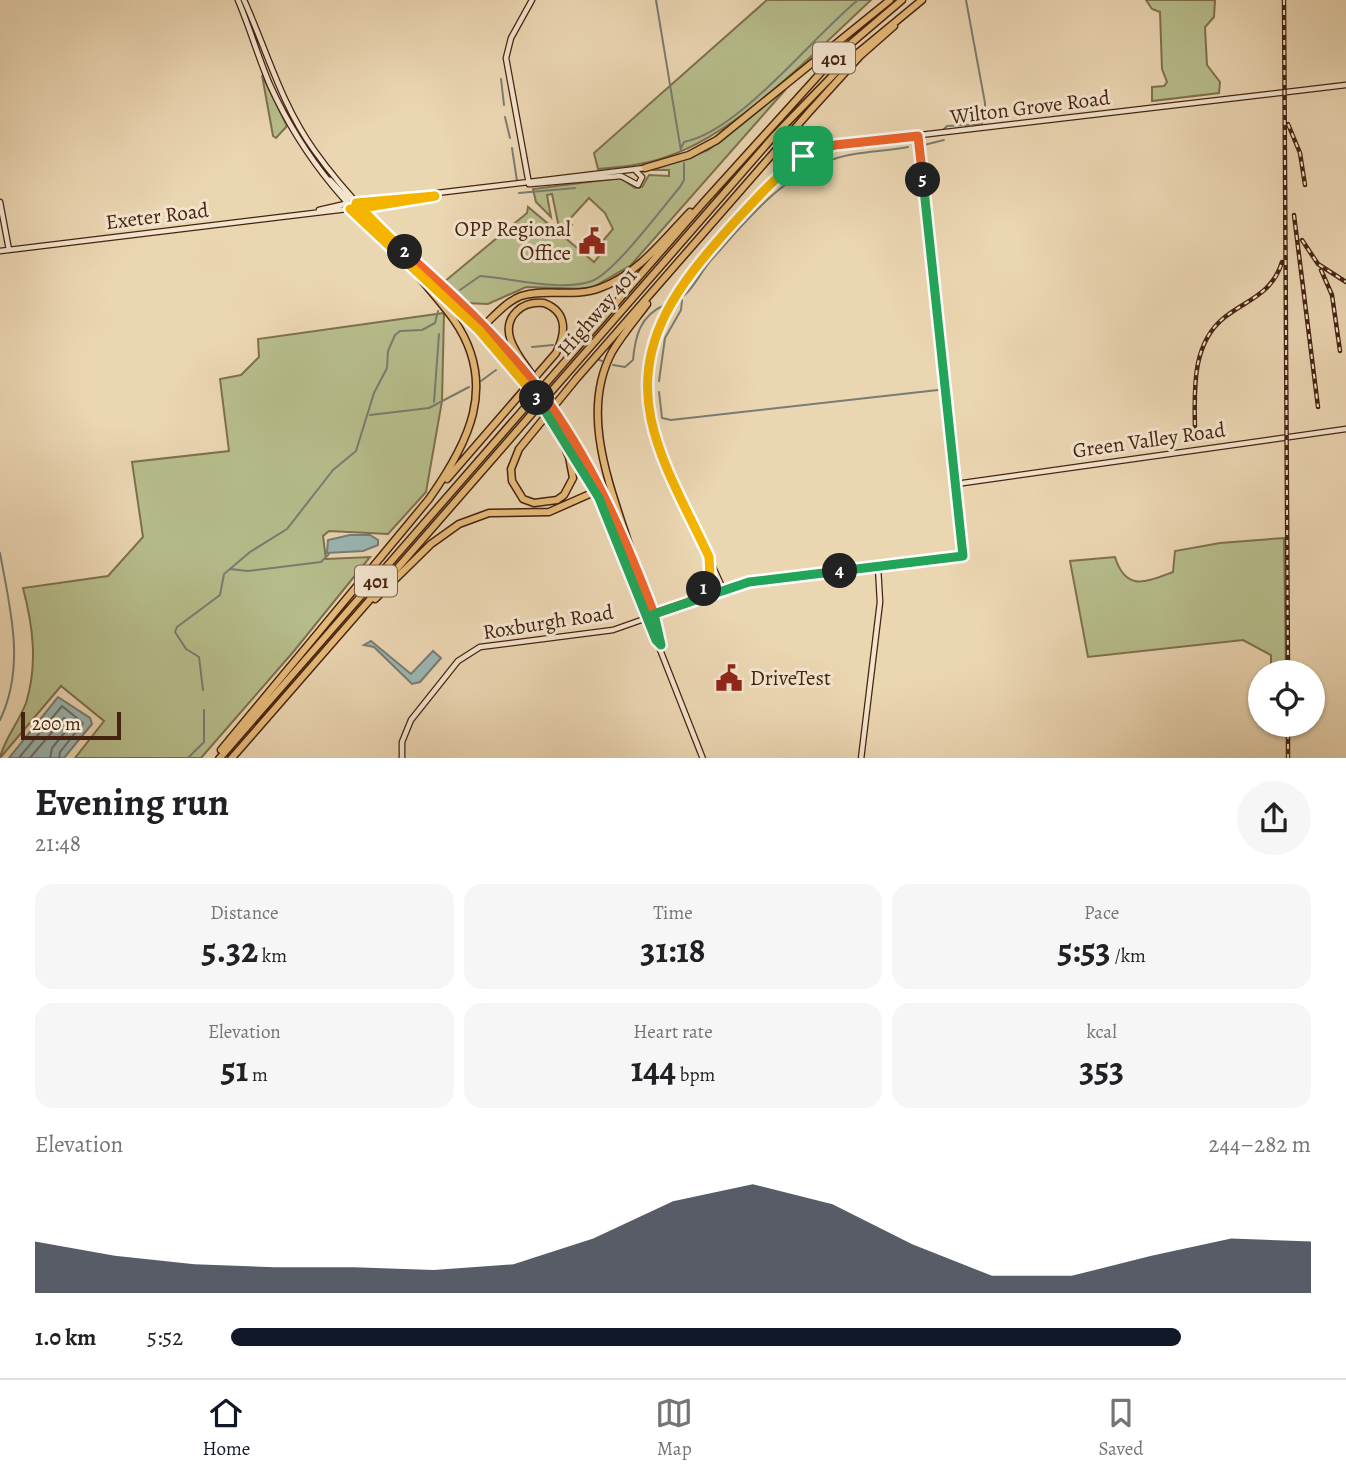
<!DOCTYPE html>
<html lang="en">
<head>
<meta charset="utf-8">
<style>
	:root { --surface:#fff; --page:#f6f6f6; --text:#202124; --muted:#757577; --line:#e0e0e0; --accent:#111827 }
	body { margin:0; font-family:Alegreya,serif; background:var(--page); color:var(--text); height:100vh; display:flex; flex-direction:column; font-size:26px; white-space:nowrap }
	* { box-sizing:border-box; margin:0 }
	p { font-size:23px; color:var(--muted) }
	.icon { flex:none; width:38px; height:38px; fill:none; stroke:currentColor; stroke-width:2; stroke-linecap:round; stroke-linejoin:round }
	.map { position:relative; height:758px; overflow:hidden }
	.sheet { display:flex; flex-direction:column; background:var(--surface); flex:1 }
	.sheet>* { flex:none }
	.tools { position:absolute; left:1248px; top:660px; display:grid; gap:14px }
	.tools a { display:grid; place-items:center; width:77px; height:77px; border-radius:50%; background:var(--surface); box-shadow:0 2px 5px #0004; font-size:35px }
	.scale { position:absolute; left:21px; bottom:18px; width:100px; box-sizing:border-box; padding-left:7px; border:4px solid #462310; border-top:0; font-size:19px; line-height:24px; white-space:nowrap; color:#462310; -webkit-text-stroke:5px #f2e4cd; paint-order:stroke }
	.pin { position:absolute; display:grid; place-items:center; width:60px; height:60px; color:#fff; margin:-30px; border-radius:14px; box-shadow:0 4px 10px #0006 }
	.km { position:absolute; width:35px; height:35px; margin:-18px; border-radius:50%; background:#222; color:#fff; font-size:19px; line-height:35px; text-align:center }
	.round { display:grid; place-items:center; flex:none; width:74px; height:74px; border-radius:37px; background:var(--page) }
	.head { display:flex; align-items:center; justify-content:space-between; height:119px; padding:0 35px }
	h1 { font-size:38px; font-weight:600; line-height:52px }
	.figures { display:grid; grid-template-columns:repeat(3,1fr); gap:10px; height:119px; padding:7px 35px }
	.figures div { display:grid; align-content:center; border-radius:18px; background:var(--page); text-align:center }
	.figures b { font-size:35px; font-weight:600 }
	.figures small { font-size:19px; font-weight:400 }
	.figures p { font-size:19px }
	.chart { height:196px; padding:14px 35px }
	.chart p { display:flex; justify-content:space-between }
	.chart svg { width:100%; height:126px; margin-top:7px; fill:var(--accent); opacity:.7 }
	ul { padding:0 35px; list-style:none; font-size:23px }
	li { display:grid; grid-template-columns:112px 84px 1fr; align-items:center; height:52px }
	li i { height:18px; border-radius:9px; background:var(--accent) }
	.dock { display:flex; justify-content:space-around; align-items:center; height:98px; border-top:2px solid var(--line); background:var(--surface); font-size:19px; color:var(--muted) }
	.dock a { display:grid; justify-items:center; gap:4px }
	.dock .active { color:var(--accent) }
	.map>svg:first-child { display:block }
	.green { fill:#b7be8c; stroke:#7e704e; stroke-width:2 }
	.water { fill:#9bb7b5; stroke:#797c73; stroke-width:2 }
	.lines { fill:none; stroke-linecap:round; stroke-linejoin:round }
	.shore { stroke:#706d62; stroke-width:2 }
	.stream { stroke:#797c73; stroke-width:2 }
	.secondary-casing { stroke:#462310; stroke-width:7 }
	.highway-casing { stroke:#462310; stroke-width:9 }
	.secondary { stroke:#f2e4cd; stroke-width:4.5 }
	.highway { stroke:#e6bb79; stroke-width:6 }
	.rail-casing { stroke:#462310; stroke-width:4.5 }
	.rail { stroke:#f2e4cd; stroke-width:2; stroke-dasharray:5; stroke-linecap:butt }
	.secondary-bridge-casing { stroke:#462310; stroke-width:7; stroke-linecap:butt }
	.highway-bridge-casing { stroke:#462310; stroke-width:9; stroke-linecap:butt }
	.secondary-bridge { stroke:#f2e4cd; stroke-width:4.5 }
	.highway-bridge { stroke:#e6bb79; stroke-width:6 }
	.split-1-casing { stroke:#fff; stroke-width:14 }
	.split-2-casing { stroke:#fff; stroke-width:14 }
	.split-3-casing { stroke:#fff; stroke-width:14 }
	.split-4-casing { stroke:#fff; stroke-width:14 }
	.split-5-casing { stroke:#fff; stroke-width:14 }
	.split-6-casing { stroke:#fff; stroke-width:14 }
	.split-1 { stroke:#f5b400; stroke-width:9 }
	.split-2 { stroke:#f0652b; stroke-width:9 }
	.split-3 { stroke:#f5b400; stroke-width:9 }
	.split-4 { stroke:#22a559; stroke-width:9 }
	.split-5 { stroke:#22a559; stroke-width:9 }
	.split-6 { stroke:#f0652b; stroke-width:9 }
	.labels { text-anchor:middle; stroke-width:6; stroke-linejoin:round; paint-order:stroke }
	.shield { fill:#f2e4cd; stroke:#7a5d49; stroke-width:2 }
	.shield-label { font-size:19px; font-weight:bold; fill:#462310 }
	.street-label { font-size:21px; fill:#462310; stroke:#f2e4cd }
	.poi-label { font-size:21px; fill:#462310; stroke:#f2e4cd; text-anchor:end }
</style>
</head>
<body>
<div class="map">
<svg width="1346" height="759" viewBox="0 0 1346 759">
	<rect width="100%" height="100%" fill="#ebd6b2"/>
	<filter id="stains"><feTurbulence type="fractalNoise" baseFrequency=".00286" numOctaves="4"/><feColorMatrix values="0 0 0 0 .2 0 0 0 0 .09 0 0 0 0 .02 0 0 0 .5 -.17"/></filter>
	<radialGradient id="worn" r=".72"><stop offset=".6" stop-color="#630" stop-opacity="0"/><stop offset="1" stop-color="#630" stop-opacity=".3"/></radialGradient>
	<path class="green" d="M767,0h104c-56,52 -132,133 -205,157 -22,8 -45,10 -68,12l-4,-16z
		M1146,0h69l-1,17 -9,10 2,38 13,17 -1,11 -67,8v-14l12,-1 3,-4 -5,-13 -2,-57 -8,-3z
		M262,75l25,51 -11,12 -3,-2z
		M786,89l-155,176 -41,24 -64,-2 -38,17 -24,-1 -20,-21 83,-69 1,-6 66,55 11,-13 -4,-6 12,-14 -8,-16 -16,-15 -21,23 4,4 -6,5 -8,-7 -6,-29 -5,1 4,22 -15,-15 -3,-13 87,-11 15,10 7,-1 7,-12 20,1v-6h-17l56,-20z
		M444,313l-2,88 -16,91 -38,42 -59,-3 -6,5 3,23 44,-2 -76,94 -93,107h-126l29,-37 -43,-35 -61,72c4,-19 19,-36 26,-55 12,-39 7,-77 -3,-115l85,-12 35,-39 -11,-75 97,-11 -9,-72 21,-4 18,-18 -1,-18z
		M1284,538l2,134h-15v-17l-28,-15 -155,17 -18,-96 45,-4c11,36 33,24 58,15l2,-21 45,-8z"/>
	<path class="water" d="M350,535h20l8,5v5l-15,6 -36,2 1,-13z
		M371,641l40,33 22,-23 8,7 -21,24 -8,2 -38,-37 -10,-2z
		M58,697l32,21 2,6 -28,34h-55z"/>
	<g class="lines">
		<path class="shore" d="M18,759l44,-53 21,17 -23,29 -1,7
			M29,759l35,-41 6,8 -18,22 -2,11"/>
		<path class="stream" d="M656,0l25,151
			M501,79l3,26
			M505,117l5,21
			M943,130l4,-4 34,-2 4,-4v-17l-19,-103
			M924,145l20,-5
			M512,148l5,33
			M681,148l3,-6c56,-11 128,-105 174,-142
			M519,193l56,-5
			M460,290l20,-14c31,2 83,16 112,5 23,-9 70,-73 88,-94l4,-7v-17
			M673,302c19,-7 26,-29 39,-43 36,-40 69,-83 122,-100 23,-8 50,-7 74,-12
			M532,347l21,-2
			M599,360l3,1
			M613,365l12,2 8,-7c2,-23 7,-45 32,-55
			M481,381l15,-11
			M659,381l6,-43 16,-28 1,-10
			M659,392l3,26 9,2 267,-30
			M434,402l5,-68
			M370,415l59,-7 40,-21
			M0,553c10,56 26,112 0,167
			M230,569l18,2 73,-9 8,-8
			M203,690l-4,-33 -13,-8 -11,-17 2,-5 43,-32 4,-21 26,-22 37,-23 46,-59 23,-19 18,-58 13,-25 1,-17 7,-16 5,-4 22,-1 13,-7 3,-12
			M187,759l17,-17v-32"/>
		<defs>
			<path id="secondary" d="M238,0c12,28 20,57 32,85 36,80 83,127 144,185
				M244,0c23,51 37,104 70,150 60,85 147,145 213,225
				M330,180l18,19
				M529,184l-23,-126 5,-20 21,-38
				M530,184l91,-8 17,9 4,-8 -6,-6
				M0,202l9,48
				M353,203l292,-35
				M319,210l26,-6
				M0,251l397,-48 38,-7
				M423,279l56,51 45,50
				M557,415l27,43 42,84
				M561,432l45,80 97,247
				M956,484l390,-55
				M633,560l24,65 4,20
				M723,589c-39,-90 -106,-186 -54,-285 14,-27 35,-48 56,-71 36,-41 56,-69 110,-88l511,-60
				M692,599l17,-18v-19
				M402,759v-17l9,-22 47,-59 22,-14 133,-17 136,-48 214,-26 -45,-420
				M861,759l19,-157 -2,-35"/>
			<path id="highway" d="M645,168l44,-13 28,-15 173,-140
				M479,330c13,-11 26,-28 42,-34 24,-8 53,2 79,-8 37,-13 64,-49 90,-76
				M553,420l16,37 4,21 -9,17 -7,5 -23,3 -11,-4 -11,-18 -1,-12 8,-20 58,-71 233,-267 50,-55 34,-30
				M447,479l109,-126c10,-20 12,-41 -12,-50 -10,-1 -19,0 -27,8 -20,19 1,44 13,61
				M634,561c-19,-65 -57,-143 -22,-209 10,-17 23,-32 35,-48
				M375,599l56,-55 28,-20 30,-11 60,-1 52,-23
				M221,750l208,-251c39,-55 70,-114 25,-179 -13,-18 -28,-34 -41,-51
				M219,759l484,-556 132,-146 67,-57
				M231,759l543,-623 68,-70 80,-66"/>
		</defs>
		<use href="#secondary" class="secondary-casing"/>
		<use href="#highway" class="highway-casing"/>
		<use href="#secondary" class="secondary"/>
		<use href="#highway" class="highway"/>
		<defs>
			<path id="rail" d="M1284,0l4,672
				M1288,124l12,29 5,32
				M1294,215l24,192
				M1302,240l16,24 28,18
				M1321,270l11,25 8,56
				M1195,435c0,-39 -6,-90 30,-118 23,-18 47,-23 57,-55
				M1288,724v35"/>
		</defs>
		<use href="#rail" class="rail-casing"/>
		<use href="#rail" class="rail"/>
		<defs>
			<path id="secondary-bridge" d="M527,375l30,40
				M524,380l29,40"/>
			<path id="highway-bridge" d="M530,372l9,18"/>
		</defs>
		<use href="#secondary-bridge" class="secondary-bridge-casing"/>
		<use href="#highway-bridge" class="highway-bridge-casing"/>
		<use href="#secondary-bridge" class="secondary-bridge"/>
		<use href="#highway-bridge" class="highway-bridge"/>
	</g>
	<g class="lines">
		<defs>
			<path id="split-1" d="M704,589l6,-12 -1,-20c-20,-44 -48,-90 -58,-138 -17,-80 30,-137 80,-193 23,-25 44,-49 72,-70"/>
			<path id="split-2" d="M405,252c48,43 96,87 135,139 51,68 84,144 114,223l35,-12 15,-13"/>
			<path id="split-3" d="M405,252c-17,-16 -33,-32 -49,-49l79,-7 -67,11 -18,2 129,121 58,68"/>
			<path id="split-4" d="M537,398l62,100 57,142 5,5 -7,-31 95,-32 91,-11"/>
			<path id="split-5" d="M840,571l123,-15 -40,-376"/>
			<path id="split-6" d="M803,156l32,-11 83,-9 5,44"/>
		</defs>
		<use href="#split-1" class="split-1-casing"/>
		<use href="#split-2" class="split-2-casing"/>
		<use href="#split-3" class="split-3-casing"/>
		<use href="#split-4" class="split-4-casing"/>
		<use href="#split-5" class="split-5-casing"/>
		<use href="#split-6" class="split-6-casing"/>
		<use href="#split-1" class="split-1"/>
		<use href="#split-2" class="split-2"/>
		<use href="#split-3" class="split-3"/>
		<use href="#split-4" class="split-4"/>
		<use href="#split-5" class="split-5"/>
		<use href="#split-6" class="split-6"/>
	</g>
	<defs>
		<symbol id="civic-bare" viewBox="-9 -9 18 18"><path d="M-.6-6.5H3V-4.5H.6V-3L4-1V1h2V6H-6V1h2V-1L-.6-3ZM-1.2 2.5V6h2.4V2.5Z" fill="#8f2418" stroke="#f2e4cd" stroke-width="2.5" paint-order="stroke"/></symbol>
	</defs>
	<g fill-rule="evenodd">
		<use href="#civic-bare" x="573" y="222" width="38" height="38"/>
		<use href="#civic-bare" x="710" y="659" width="38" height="38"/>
	</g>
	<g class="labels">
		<g class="shield">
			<rect x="813" y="42.5" width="42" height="31" rx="5"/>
			<rect x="355" y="565.5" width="42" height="31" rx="5"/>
		</g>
		<g class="shield-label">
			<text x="834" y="65">401</text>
			<text x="376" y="588">401</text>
		</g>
		<g class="street-label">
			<text transform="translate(1030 107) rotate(-7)" y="7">Wilton Grove Road</text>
			<text transform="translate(157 216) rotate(-7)" y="7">Exeter Road</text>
			<text transform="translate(597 312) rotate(-49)" y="7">Highway 401</text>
			<text transform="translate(1149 440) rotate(-8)" y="7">Green Valley Road</text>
			<text transform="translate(548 622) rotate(-9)" y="7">Roxburgh Road</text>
		</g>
		<g class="poi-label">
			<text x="571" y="236">OPP Regional<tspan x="571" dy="24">Office</tspan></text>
			<text x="750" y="685" text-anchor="start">DriveTest</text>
		</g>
	</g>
	<rect width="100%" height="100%" filter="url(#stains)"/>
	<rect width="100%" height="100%" fill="url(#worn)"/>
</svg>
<div class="tools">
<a><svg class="icon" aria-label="locate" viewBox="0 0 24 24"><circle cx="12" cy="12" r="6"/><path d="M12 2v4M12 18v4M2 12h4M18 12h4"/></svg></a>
</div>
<div class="scale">200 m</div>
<div class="pin" style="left:803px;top:156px;background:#1e9e55"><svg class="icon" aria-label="arrive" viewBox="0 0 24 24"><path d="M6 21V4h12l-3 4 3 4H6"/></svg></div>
<b class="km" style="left:704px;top:589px">1</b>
<b class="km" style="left:405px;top:252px">2</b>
<b class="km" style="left:537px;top:398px">3</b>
<b class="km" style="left:840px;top:571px">4</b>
<b class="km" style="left:923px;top:180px">5</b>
</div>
<section class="sheet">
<div class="head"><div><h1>Evening run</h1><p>21:48</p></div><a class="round"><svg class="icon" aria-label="share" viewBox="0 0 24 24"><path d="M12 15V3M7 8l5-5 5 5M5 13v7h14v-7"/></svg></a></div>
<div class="figures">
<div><p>Distance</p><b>5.32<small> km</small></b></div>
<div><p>Time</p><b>31:18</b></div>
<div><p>Pace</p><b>5:53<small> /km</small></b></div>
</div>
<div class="figures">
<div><p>Elevation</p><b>51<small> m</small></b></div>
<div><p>Heart rate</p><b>144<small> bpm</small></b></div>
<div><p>kcal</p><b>353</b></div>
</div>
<div class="chart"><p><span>Elevation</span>244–282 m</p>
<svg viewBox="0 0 160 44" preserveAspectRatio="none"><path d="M0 44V26L10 31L20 34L30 35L40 35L50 36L60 34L70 25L80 12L90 6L100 13L110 27L120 38L130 38L140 31L150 25L160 26V44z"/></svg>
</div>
<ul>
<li><b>1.0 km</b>5:52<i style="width:88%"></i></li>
</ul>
</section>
<nav class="dock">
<a class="active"><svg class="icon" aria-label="home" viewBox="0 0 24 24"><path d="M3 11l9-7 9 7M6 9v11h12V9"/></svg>Home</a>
<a><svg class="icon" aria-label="map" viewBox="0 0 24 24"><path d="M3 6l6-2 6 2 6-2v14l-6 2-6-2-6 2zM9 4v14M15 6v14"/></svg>Map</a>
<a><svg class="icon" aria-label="saved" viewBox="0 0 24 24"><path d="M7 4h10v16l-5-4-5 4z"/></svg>Saved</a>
</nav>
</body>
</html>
